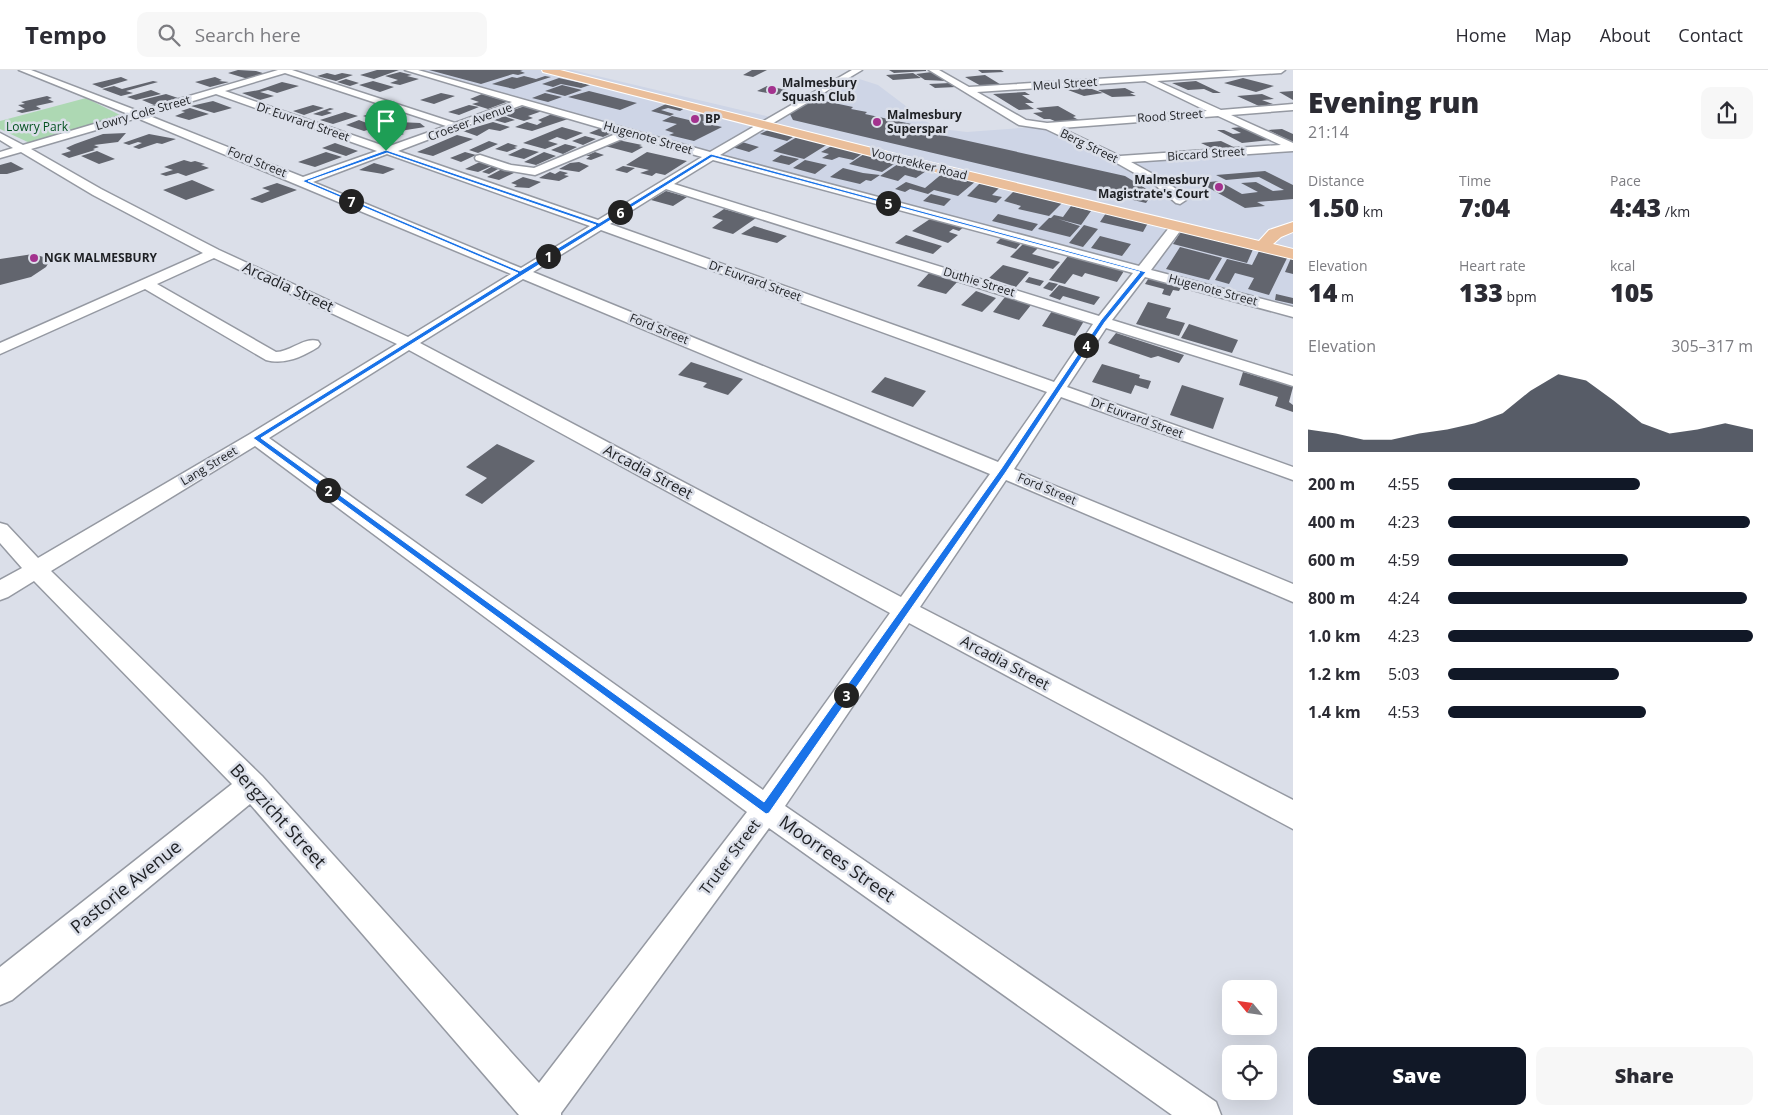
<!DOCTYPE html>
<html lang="en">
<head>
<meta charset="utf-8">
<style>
	:root { --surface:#fff; --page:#f7f7f7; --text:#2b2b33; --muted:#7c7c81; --line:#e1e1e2; --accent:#111827 }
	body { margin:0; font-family:"Open Sans",sans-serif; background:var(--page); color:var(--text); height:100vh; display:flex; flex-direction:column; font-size:19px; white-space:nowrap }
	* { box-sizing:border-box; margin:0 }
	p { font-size:16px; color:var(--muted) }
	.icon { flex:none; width:28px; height:28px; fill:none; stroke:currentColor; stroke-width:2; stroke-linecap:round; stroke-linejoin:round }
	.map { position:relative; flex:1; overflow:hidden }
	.details { display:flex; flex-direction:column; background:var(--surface); width:475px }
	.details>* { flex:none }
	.needle { width:32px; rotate:299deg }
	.tools { position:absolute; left:1222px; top:910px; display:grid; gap:10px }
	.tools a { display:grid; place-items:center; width:55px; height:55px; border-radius:10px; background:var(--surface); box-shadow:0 5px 20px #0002; font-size:25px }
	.pin { position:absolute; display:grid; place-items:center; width:42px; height:42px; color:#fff; margin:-51px -21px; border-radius:50% 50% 50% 0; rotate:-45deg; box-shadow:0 0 5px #0007 }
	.pin .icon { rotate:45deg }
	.km { position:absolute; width:25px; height:25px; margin:-12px; border-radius:50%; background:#222; color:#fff; font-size:14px; line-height:25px; text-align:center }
	.round { display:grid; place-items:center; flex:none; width:52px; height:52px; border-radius:10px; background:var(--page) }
	.head { display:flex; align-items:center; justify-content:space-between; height:85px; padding:0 15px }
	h1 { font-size:28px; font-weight:800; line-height:38px }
	.stats { display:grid; grid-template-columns:repeat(3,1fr); gap:8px; height:85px; padding:5px 15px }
	.stats div { display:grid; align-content:center }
	.stats b { font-size:25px; font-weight:800 }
	.stats small { font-size:14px; font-weight:400 }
	.stats p { font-size:14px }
	.chart { height:140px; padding:10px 15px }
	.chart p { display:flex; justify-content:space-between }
	.chart svg { width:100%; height:90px; margin-top:5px; fill:var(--accent); opacity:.7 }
	.primary-button { display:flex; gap:10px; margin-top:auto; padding:10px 15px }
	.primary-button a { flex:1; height:58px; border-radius:10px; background:var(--accent); color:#fff; font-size:20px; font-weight:800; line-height:58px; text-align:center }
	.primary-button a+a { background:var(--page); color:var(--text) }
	ul { padding:0 15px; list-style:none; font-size:16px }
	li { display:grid; grid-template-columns:80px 60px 1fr; align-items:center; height:38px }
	li i { height:12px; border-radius:6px; background:var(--accent) }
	header { display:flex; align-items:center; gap:30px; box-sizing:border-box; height:70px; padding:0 25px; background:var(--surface); border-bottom:1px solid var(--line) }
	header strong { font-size:24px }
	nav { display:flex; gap:28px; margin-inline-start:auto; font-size:18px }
	.search { width:350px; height:45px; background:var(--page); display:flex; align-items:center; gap:12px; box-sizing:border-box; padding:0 18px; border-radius:10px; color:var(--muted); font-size:19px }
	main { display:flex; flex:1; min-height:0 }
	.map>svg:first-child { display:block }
	.built { fill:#ced5e6 }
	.green { fill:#add8b3 }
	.building { fill:#62656e }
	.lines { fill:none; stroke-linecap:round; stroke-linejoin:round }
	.street-casing { stroke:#9599a2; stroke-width:3 }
	.primary-casing { stroke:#fff; stroke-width:2 }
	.street { fill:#fff; fill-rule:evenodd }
	.primary { fill:#eabe9a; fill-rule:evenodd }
	.route { fill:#1a73e8; stroke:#fff; fill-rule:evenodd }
	.poi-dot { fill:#a3328e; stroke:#dbdfe9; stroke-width:2 }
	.labels { text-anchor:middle; stroke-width:5; stroke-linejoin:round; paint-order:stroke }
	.far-poi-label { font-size:12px; font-weight:bold; fill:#1e2024; stroke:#dbdfe9; text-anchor:start }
	.far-street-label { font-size:12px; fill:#1e2024; stroke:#dbdfe9 }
	.far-park-label { font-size:12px; fill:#035120; stroke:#dbdfe9 }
	.street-label { font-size:15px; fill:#1e2024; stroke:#dbdfe9 }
	.near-street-label { font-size:18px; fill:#1e2024; stroke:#dbdfe9 }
</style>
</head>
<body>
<header>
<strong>Tempo</strong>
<div class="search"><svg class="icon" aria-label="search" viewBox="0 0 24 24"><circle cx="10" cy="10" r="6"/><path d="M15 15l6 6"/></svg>Search here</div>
<nav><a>Home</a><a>Map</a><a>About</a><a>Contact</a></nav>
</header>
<main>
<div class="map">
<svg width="1293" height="1045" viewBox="0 0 1293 1045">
	<rect width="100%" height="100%" fill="#dbdfe9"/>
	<path class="built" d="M409,0h163l203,48 72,-43 31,10 49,37 14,7 26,3 80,-6 72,33 174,-11v164z"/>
	<path class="green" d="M86,28l40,20 -92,27 -34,-16v-8z"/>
	<path class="building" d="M238,0l18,1 10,3 -18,5 -20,-6z
		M377,0h22l-25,9 -14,-4z
		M429,0h94l-3,1 5,2 -7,2 -5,-1 -32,10z
		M752,0h15l-14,7 -10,-2z
		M889,0h37v1l-32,2z
		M978,0h23l3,2 -22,1z
		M400,2l12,3 -5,1 12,3 -19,6 -10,-2 8,-3 -13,-4z
		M932,2l15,9 -22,-1 -9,-6z
		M327,3l8,2 7,-2 11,2 -17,6 -19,-5z
		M913,3l8,5 -28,2 -7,-5z
		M985,5l18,11 -20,1 -18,-10z
		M524,6l12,3 9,-3 6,1 -37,12 -22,-5 20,-7 5,1z
		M121,7l7,3 -26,8 -10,-4z
		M215,7l7,3 -3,1 10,1 -19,5 -15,-5z
		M559,8l31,7 -9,3 -20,-4 -8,3 -11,-3z
		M1243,8l31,8 -18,6 -32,-9z
		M346,9l13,4 -9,3 -13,-4z
		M153,11l5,1 -32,9 7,2 -12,3 -19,-7 12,-3 8,3z
		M373,11l21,6 -14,5 -21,-7z
		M1196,11l25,12h-8l-9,-4 -16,1 -16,-7z
		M282,12l17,4 -22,7 -9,-3 -8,2 14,4 -14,4 -18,-7 17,-3z
		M950,13l6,4 -21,1 -6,-4z
		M562,15l20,5 -17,6 -20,-5z
		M767,16l20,4 -10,5 -20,-4z
		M1081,18l11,1 11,4 -19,3 -16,-6z
		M1125,18l10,5h-5l6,3 -24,1 -14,-7z
		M151,20l10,4 -25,6 -9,-3z
		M589,21l48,12 -17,7 -52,-13z
		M1293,21v9l-14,-8z
		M1025,22l5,3h-8l12,8h-9l9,6 -15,1 -26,-16z
		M441,23l14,3 -21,8 -14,-4z
		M545,23l17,4 -14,5 -16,-4z
		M166,24l12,4 -24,7 -12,-5z
		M482,24l13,4 14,3 -21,8 -16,-5 7,-2 -9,-3z
		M1262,24l12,5 -12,1 11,4 -14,2 -22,-10z
		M47,26l5,2 -4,1 6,3 -18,4 5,3 -19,4 -6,-2 9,-2 -7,-4 7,-1 -4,-2z
		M815,29l38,8 -2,2 16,3 -2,2 60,13 -6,3 206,46 28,17 -7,10 -353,-83 -3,-6z
		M213,31l19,7 -18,5 -23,-7z
		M666,34l19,4 -5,3 -12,-3 -7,2 13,4 -4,2 -19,-5z
		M313,35l11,3 -20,7 -11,-4z
		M469,35l10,2 -20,8 -11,-3z
		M528,35l17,5 -17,6 5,2 -9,3 -23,-7z
		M1058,36l18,10 -3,1 6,3 -22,2 -7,-3h-6l-11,-6 10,-1 -7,-4z
		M190,38l19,6 -20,6 -14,-4 10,-4 -4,-1z
		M330,38l4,1 -7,2 5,2 -10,3 -9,-2z
		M384,39l19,6 -21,7 -19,-6z
		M345,42l13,4 -25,8 -13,-4z
		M552,44l16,5 -36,12 -17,-4 12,-5 10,3 5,-3 -4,-2z
		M701,44l12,3 -11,5 20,5 -28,14 -25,-6 5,-2 -9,-3 12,-6 -15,-3 10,-5 17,4z
		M504,46l11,4 -10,3 -11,-3z
		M359,50l18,7 -13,4 -18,-6z
		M399,52l21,1 5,4 -19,3 -7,2 5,2 -11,4 -21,-5z
		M493,52l17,5 -10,4 -11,-2 -12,7 -14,-5z
		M562,57l21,6 -17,7 -9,-3 -9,4 10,3 -13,5 -22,-6z
		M1242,57l28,13 -28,3 -25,-13h7l9,4 8,-1 -10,-5z
		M601,58l13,4 -11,5 -14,-4z
		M770,59l26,6 -9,6 -27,-7z
		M1282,59l11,5v8l-25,-12z
		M126,63l-8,9 -24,3 5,2 -6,2 2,1 -26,8 -8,-4 10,-3 -5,-3 9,-4 28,-10z
		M149,64l27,5 -14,5 -5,-1 -18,6 -6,-2 9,-4 -4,-1 -9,3 -6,-2z
		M457,65l16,4 -40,17 -16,-4z
		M585,66l11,3 -13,6 -11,-4z
		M797,67l31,7 -24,15 -31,-8z
		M618,70l24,5 -3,1 4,1 -11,6 -27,-7z
		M489,71l9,3 -20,9 -9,-3z
		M1221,71l21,10 -20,2 -21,-10z
		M742,72l17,5 -10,5 -17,-5z
		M335,73l23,8 -12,5 -24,-8z
		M508,73l10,3 -4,1 3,1 -10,4 -12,-3z
		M565,74l12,3 -14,7 -12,-4z
		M835,74l31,7 -13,9 -14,-3 -7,3 -10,-2 7,-4 -8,-2z
		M523,78l16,4 -15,7 -16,-4z
		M97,81l18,8 -16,5 -18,-8z
		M326,82l16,5 -27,10 -17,-5z
		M465,82l11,3 -15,7 -11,-4z
		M544,82l12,4 -20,9 -12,-3z
		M595,82l9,3 -13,5 -5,-1 4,-3h-4z
		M647,82l40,9 -22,14 -9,-2 -4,3 -12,-3 9,-3 -23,-5z
		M867,82l33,8 -18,12 -33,-8z
		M781,85l18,4 -10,6 -17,-4z
		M184,90l7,2 4,-1 10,3 -4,1 8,3 -23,8 -8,-3 -12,3 -6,-2 13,-4 -9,-3z
		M805,90l22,5 -12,9 -22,-6z
		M482,91l12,4 -16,7 -13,-3z
		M11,92l13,7 -17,5h-7v-9z
		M579,92l10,4 -10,6 -20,-3 11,-6z
		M901,92l28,7 -13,9 -11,-3 -7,6 -18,-5z
		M374,93l21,6 -12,5 -24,-4z
		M493,96l7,2 -11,6 -7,-2z
		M623,96l12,2 -8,5 -12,-3z
		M504,98l12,4 -17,8 -12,-3z
		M843,98l20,5 17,2 -9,6 -5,-1 -6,4 -30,-7z
		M560,101l8,2 -4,2 5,1 -10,5 -20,-3 11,-6 5,2z
		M1265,101l28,14v14l-36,3 8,4 -20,2 -45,-25 19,-2 23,13 16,-2 -17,-9 15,-1 17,9 11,-1 -25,-13 -33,3 -10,-5z
		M943,103l33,8 -18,15 -24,-6 -6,4 -18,-5 -5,3 -10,-3 11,-7 19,6z
		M523,107l18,5 -12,6 -15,-1 3,-2 -6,-2z
		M192,110l23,10 -29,10 -23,-10z
		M277,113l20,7 -35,13 -12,-4 20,-8 -8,-3z
		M980,113l19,5 -7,7 10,2 -6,6 -29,-7z
		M1015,120l48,12 -14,14 -31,-7 3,-3 -17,-5z
		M666,121l21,6 -14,9 -22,-6z
		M931,124l20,5 -7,7 -21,-5z
		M1071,136l20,5 -10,14 -23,-6 22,7 -10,11 -32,-8 11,-11h2l3,-3 9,2z
		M724,139l32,9 -23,16 -21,-6 11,-8 -11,-3z
		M1106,143l42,10 -5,9 -43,-10z
		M998,144l40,10 -6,7 -40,-10z
		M933,147l32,9 -6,5 -6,-2 -4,3 9,3 -10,8 -36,-12z
		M1084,155l14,4 -15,18 -14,-4z
		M754,156l33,10 -10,7 -36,-9z
		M1182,160l72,17 -7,16 -74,-19z
		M906,165l36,11 -9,8 -38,-11z
		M1100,166l31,8 -9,12 -31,-8z
		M1002,167l20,5 -6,7 -20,-6z
		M1023,174l15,4 -6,6 28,8 -7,7 -43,-12z
		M1180,177l42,11 -13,22 -43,-11z
		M1260,179l28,7 -19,39 -21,-6 6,-11 -19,-5 -6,11 -14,-4 12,-21 25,6z
		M33,184l14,4 2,4 -3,5 -15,10 -31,8v-26z
		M1068,186l56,15 -7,11 -32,-9 -3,4 -9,-3 -8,10 -16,-4z
		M1291,188h2v16l-8,-2z
		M1003,195l26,7 -13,15 -27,-9z
		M930,202l29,8 -13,14 -29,-8z
		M1150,206l32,9 -3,6 -6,-1 -3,6 -8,-2 2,-5 -19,-5z
		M1029,207l15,4 -4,5 -15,-4z
		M1049,212l9,2 -6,7 -9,-3z
		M1059,215l41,12 -6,8 -31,-9 -3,4 -11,-4z
		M976,221l20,7 -14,14 -21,-7z
		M1276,224l17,4v6l-18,-4z
		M1005,227l26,8 -12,15 -26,-8z
		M1148,232l23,6 -5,10 19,5 -6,13 -43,-12z
		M1052,241l32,10 -9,15 -33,-10z
		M1189,254l49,16 -6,13 -51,-15z
		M1116,263l68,22 -5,8 -21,-7 -7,2 -43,-15z
		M691,292l52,17 -15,16 -25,-8 4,-4 -29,-8z
		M1102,294l38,11 -1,3 12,3 -3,8 -13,-4 -4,9 -39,-12z
		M1243,302l50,15 -4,15 4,3v7l-18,-6 3,-9 -39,-12z
		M885,307l41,14 -13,16 -42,-15z
		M1182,315l42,13 -11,31 -43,-14z
		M497,374l38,17 -53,43 -17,-9 22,-17 -21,-11z"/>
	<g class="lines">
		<defs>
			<path id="street" d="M19,0h12l107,41 140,-41h14l163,53 57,-21 -107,-32h13l292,82 142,-82h10l-142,85 419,111 33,-42h10l1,3 -32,43 142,37v10l-148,-40 -33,43 181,56v10l-187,-58 -39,59 226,80v13l-232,-83 -47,72 279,115v18l-287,-122 -86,127 373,193v29l-384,-206 -124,183 431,296 5,13h-49l-403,-287 -208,285v2h-42l-269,-311 -238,196 -12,5v-38l232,-183 -198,-203 -26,16 -8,3v-20l22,-12 -22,-25v-20l7,2 31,33 212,-124 147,-90 -183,-86 -57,26 119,68c15,0 27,-15 42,-11l2,3 -2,3c-16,10 -33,18 -52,13l-121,-71 -145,65v-11l203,-90 -110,-58 -72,-43 -21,6v-6l13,-4 -13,-8v-7l23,12 105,-31zM285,3l161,53 -59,21 -162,-56zM216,24l161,57 -74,26 -156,-62zM522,35l96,28 -84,35 -23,-3 -31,-10 -4,1 -1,2 1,2 29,10 30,5 94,-39 73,21 -104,63 -200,-69 58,-22h6l1,-2zM137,48l374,156 -103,63 -189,-87 -118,-61 -70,-40zM387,84l203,72 -69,42 -208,-86zM713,90l420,113 -34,43 -425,-132zM666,119l427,135 -39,58 -444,-158zM601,160l446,162 -49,70 -465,-190zM523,209l467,195 -89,123 -481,-254zM409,280l481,263 -127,177 -494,-352zM255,376l492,366 -208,271 -277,-307 -211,-205z
				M929,0h10l30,17 272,-17h44l-4,3 -124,8 64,29 72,-6v6l-62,5 62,28v8l-162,11 31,17 14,10 10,11 -6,4 -4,-1 -22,-19 -39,-22 -69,-33 -27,-4zM1145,11l62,30 -160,12 -21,-3 -49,-28zM1218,46l63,29 -161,11 -59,-28z"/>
			<path id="primary" d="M542,0h18l352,88 347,83 10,-11 24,-8v10l-12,5 -8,7 20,5v10l-387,-94 -363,-93z"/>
		</defs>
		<use href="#street" class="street-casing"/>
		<use href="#primary" class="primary-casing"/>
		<use href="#street" class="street"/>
		<use href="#primary" class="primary"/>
	</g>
	<path class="route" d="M386,80l213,73 112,-69 435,118 -41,50 -99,150 -237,341 -3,1 -513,-376 265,-165 -216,-92zM387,83l209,72 -76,46 -212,-90zM712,87l428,115 -39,48 -100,149 -237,333 -503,-364z"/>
	<g class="poi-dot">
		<circle cx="772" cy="20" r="5"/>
		<circle cx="695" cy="49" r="5"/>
		<circle cx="877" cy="52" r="5"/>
		<circle cx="1219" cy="117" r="5"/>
		<circle cx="34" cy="188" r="5"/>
	</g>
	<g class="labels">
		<g class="far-poi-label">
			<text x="782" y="17">Malmesbury<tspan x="782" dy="14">Squash Club</tspan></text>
			<text x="887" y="49">Malmesbury<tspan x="887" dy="14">Superspar</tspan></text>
			<text x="705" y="53">BP</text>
			<text x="1209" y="114" text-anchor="end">Malmesbury<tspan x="1209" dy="14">Magistrate's Court</tspan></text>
			<text x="44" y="192">NGK MALMESBURY</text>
		</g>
		<g class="far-street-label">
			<text transform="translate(1065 14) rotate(-4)" y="4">Meul Street</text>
			<text transform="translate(143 43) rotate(-16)" y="4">Lowry Cole Street</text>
			<text transform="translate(1170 46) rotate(-4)" y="4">Rood Street</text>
			<text transform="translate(303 52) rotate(19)" y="4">Dr Euvrard Street</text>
			<text transform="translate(470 52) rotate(-20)" y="4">Croeser Avenue</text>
			<text transform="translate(648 68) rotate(16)" y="4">Hugenote Street</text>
			<text transform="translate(1089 76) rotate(26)" y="4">Berg Street</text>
			<text transform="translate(1206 84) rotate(-4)" y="4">Biccard Street</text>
			<text transform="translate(257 92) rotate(22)" y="4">Ford Street</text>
			<text transform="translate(919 94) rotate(14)" y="4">Voortrekker Road</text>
			<text transform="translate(755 211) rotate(20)" y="4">Dr Euvrard Street</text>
			<text transform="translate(979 212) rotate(17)" y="4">Duthie Street</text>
			<text transform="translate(1213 220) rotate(15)" y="4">Hugenote Street</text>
			<text transform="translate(659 259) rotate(22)" y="4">Ford Street</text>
			<text transform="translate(1137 348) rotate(20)" y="4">Dr Euvrard Street</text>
			<text transform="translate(209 396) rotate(-31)" y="4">Lang Street</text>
			<text transform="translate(1047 419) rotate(23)" y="4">Ford Street</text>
		</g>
		<g class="far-park-label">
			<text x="37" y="61">Lowry Park</text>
		</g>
		<g class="street-label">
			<text transform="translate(288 217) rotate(25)" y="5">Arcadia Street</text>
			<text transform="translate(648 402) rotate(28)" y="5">Arcadia Street</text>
			<text transform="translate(1005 593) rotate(28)" y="5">Arcadia Street</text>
			<text transform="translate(730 787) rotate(-53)" y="5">Truter Street</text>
		</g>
		<g class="near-street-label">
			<text transform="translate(278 746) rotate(48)" y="6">Bergzicht Street</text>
			<text transform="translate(837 789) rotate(35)" y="6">Moorrees Street</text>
			<text transform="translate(126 817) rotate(-39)" y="6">Pastorie Avenue</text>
		</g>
	</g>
</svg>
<div class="tools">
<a><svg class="needle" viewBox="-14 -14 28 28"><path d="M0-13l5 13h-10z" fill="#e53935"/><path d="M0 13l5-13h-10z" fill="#7c7c81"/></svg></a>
<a><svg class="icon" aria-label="locate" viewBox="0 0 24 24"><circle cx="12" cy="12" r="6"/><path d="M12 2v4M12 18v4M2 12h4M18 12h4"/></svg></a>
</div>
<div class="pin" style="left:386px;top:81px;background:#1e9e55"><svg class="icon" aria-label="arrive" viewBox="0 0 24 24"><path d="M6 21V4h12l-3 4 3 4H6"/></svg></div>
<b class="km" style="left:548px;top:186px">1</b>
<b class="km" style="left:328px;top:420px">2</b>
<b class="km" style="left:846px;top:625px">3</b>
<b class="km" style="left:1086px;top:275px">4</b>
<b class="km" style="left:888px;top:133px">5</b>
<b class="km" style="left:620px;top:142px">6</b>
<b class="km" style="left:351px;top:131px">7</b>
</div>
<section class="details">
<div class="head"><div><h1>Evening run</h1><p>21:14</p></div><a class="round"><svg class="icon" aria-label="share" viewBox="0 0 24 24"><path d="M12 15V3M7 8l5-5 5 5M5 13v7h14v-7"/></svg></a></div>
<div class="stats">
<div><p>Distance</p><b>1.50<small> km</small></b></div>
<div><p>Time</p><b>7:04</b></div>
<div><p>Pace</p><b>4:43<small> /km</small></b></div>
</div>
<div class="stats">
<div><p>Elevation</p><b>14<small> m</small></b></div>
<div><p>Heart rate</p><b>133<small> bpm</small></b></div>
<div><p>kcal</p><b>105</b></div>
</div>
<div class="chart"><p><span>Elevation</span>305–317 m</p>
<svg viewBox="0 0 160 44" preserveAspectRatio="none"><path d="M0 44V33L10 35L20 38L30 38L40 35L50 33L60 30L70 25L80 14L90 6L100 9L110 19L120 30L130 35L140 33L150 30L160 33V44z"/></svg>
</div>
<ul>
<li><b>200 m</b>4:55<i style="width:63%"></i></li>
<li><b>400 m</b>4:23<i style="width:99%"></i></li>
<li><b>600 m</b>4:59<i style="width:59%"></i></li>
<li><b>800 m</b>4:24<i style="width:98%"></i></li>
<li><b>1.0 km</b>4:23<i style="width:100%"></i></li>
<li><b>1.2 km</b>5:03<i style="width:56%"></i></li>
<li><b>1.4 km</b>4:53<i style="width:65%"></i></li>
</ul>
<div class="primary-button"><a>Save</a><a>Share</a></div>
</section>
</main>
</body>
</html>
